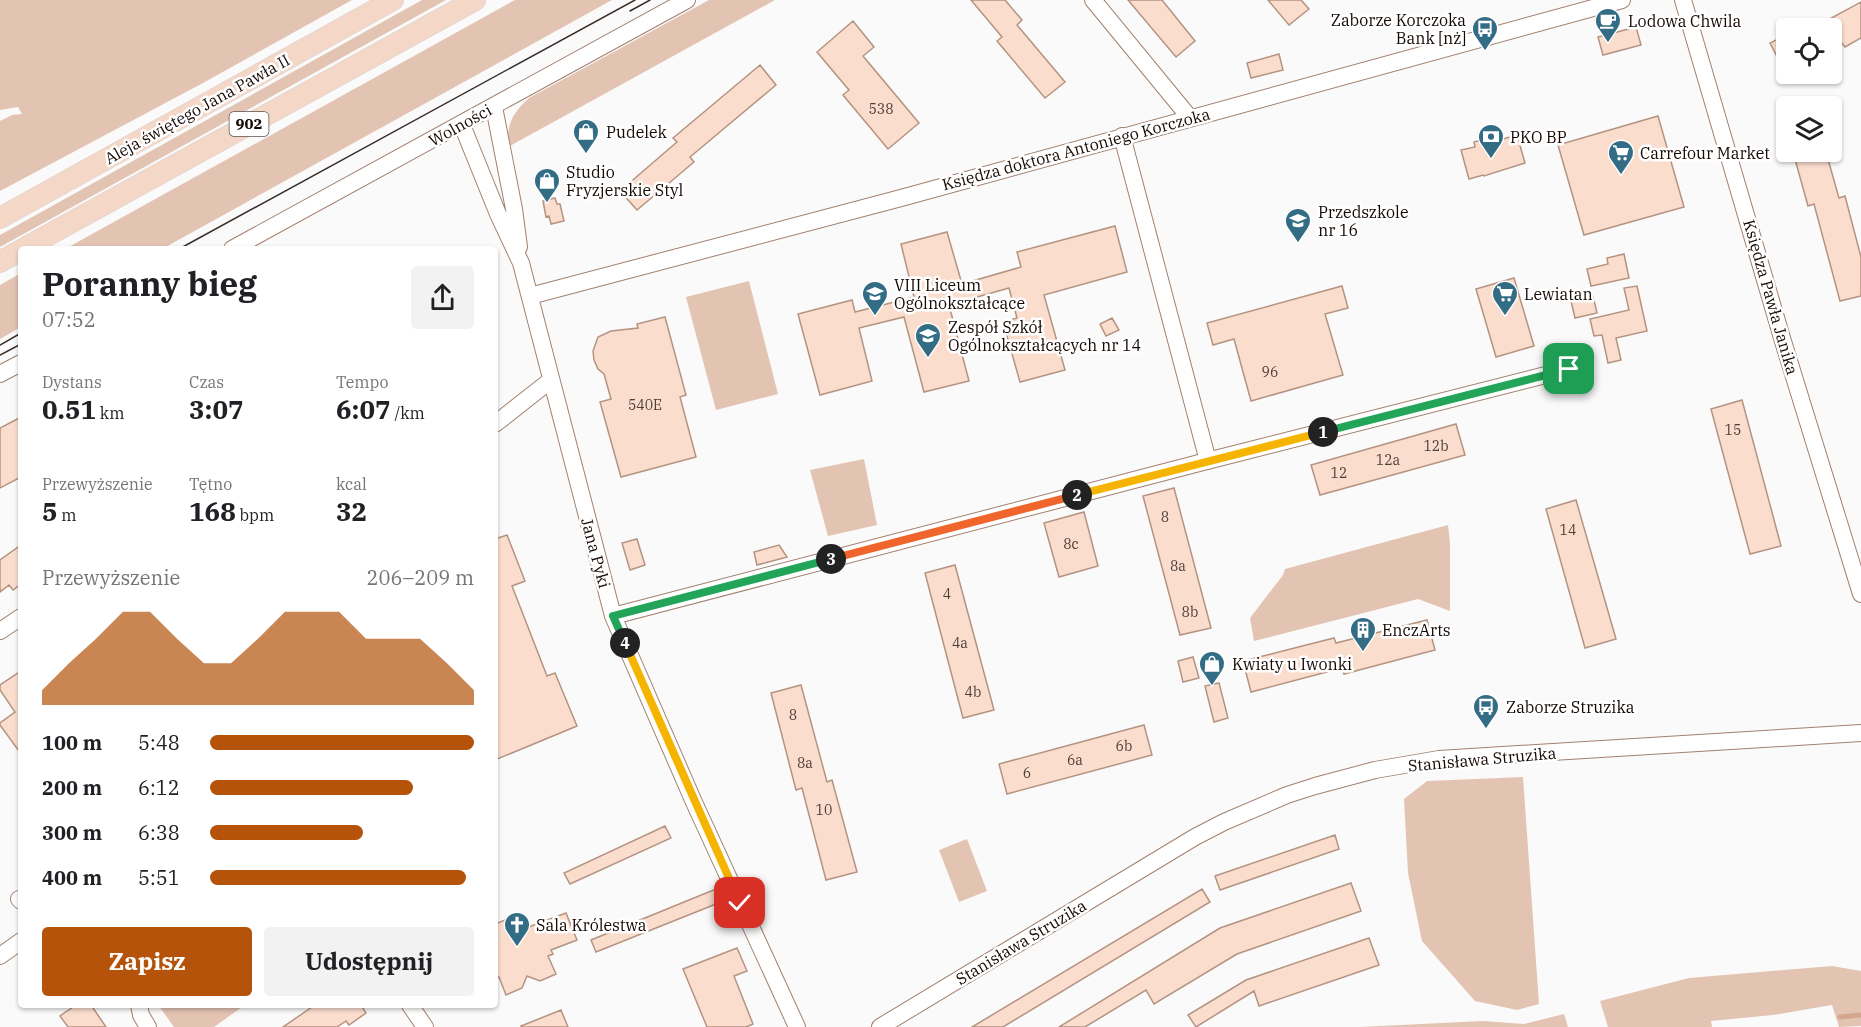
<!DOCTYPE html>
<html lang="pl">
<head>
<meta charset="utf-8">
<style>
	:root { --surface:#fff; --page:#f2f2f2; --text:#202124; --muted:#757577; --accent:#b45309 }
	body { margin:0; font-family:"IBM Plex Serif",serif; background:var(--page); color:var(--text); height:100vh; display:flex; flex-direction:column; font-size:22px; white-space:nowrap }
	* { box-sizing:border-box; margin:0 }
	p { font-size:20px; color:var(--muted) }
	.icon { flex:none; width:33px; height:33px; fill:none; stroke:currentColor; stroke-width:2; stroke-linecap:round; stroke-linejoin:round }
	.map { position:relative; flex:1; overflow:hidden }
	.side { position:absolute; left:18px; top:246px; width:480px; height:762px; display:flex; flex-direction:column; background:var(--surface); border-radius:6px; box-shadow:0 2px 4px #0004 }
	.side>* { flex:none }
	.tools { position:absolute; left:1776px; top:18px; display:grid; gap:12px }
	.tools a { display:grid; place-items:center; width:66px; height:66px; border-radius:6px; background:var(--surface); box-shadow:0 2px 4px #0004; font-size:30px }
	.pin { position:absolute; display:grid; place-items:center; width:51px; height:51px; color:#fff; margin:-26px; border-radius:12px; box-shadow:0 3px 9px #0006 }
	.km { position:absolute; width:30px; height:30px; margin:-15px; border-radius:50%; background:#222; color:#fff; font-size:16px; line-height:30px; text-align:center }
	.round { display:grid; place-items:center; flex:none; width:63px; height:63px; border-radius:6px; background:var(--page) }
	.overview { display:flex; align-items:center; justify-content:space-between; height:102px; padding:0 24px }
	h1 { font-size:33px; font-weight:700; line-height:45px }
	.metrics { display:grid; grid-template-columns:repeat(3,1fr); gap:9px; height:102px; padding:6px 24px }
	.metrics div { display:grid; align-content:center }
	.metrics b { font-size:26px; font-weight:700 }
	.metrics small { font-size:16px; font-weight:400 }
	.metrics p { font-size:16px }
	.chart { height:168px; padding:12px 24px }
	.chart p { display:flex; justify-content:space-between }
	.chart svg { width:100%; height:108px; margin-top:6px; fill:var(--accent); opacity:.7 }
	.primary-button { display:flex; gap:12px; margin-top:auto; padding:12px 24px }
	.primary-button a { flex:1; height:69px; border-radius:6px; background:var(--accent); color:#fff; font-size:24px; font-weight:700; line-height:69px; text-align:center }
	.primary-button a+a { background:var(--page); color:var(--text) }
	ul { padding:0 24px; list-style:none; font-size:20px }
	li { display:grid; grid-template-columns:96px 72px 1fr; align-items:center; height:45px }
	li i { height:15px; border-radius:8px; background:var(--accent) }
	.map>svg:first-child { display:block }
	.green { fill:#e3c3b2 }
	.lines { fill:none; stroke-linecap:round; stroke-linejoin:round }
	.stream { stroke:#d3a68e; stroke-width:5 }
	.building { fill:#fbddce; stroke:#b59381; stroke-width:1.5 }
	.minor-casing { stroke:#a1806e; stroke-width:18 }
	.major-casing { stroke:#d5d3d2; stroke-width:22 }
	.minor { stroke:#fff; stroke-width:16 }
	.major { stroke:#f5d7c7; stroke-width:21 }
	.tram { stroke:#392f2a; stroke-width:1.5 }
	.split-1-casing { stroke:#fff; stroke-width:12 }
	.split-2-casing { stroke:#fff; stroke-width:12 }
	.split-3-casing { stroke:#fff; stroke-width:12 }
	.split-4-casing { stroke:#fff; stroke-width:12 }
	.split-5-casing { stroke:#fff; stroke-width:12 }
	.split-1 { stroke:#22a559; stroke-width:8 }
	.split-2 { stroke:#f5b400; stroke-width:8 }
	.split-3 { stroke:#f0652b; stroke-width:8 }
	.split-4 { stroke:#22a559; stroke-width:8 }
	.split-5 { stroke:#f5b400; stroke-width:8 }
	.labels { text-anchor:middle; stroke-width:5; stroke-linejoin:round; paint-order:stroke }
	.number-label { font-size:14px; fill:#4e3e36 }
	.shield { fill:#fff; stroke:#5b534f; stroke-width:1.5 }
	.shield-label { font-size:15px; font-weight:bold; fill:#150904 }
	.poi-label { font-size:16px; fill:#150904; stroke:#fff; text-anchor:start }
	.street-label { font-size:16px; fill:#150904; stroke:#fff }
</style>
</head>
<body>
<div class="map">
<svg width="1861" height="1027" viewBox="0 0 1861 1027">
	<rect width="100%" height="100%" fill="#fafafa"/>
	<path class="green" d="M0,0h352l-149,83 -203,108v-70l12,-6 10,-1 -4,-7 -18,3z
		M422,0h24l-446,247v-12z
		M515,0h97l-450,249h-97z
		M709,0h66l-267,147c-1,-24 4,-33 21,-49z
		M21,273v54l-21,12v-54z
		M749,281l29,113 -62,16 -30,-113z
		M864,459l13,66 -49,11 -18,-66z
		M1448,525l2,18v68l-32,-12 -164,42 -4,-23 33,-43 2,-6z
		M1523,777l16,227 -22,6 -42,-9 -53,-60 -14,-68 -4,-74 23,-18z
		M967,839l20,52 -28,11 -20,-52z
		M1832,966l29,5v55l-22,1 -7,-22 -59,10 -62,6 1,6h-104l-8,-26 89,-23z
		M245,1005l-31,22h-40l-15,-21z
		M1564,1014l4,13h-208l123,-6 41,3z"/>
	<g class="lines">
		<path class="stream" d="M1840,1017l21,-2"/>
	</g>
	<path class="building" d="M971,0h34l17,20 -5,5 48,57 -20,16 -48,-57 5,-4z
		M1128,0h34l33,41 -19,16z
		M1268,0h33l8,9 -20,16z
		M1861,2v36l-16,9 -4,-5 -9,5v-19h-19z
		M853,21l21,26 -11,9 56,67 -31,26 -45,-54 6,-5 -32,-38z
		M1636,27l5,18 -38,10 -5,-18z
		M1786,35v39l-16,-31z
		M1279,54l4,16 -32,8 -4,-15z
		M760,65l16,20 -86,72 4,5 -57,48 -17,-19 57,-49 -4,-4z
		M1658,116l26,91 -100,28 -26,-90z
		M1503,134v5l14,-4 8,28 -41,13 -1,-1 -14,4 -8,-29 14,-3 -1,-5z
		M1793,152h33l13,46 6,-2 16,61v39l-21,5 -26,-97 -6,2z
		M555,198l2,6h3l4,17 -13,3 -2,-8 -3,1 -3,-16z
		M1115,226l12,46 -83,23 21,75 -45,12 -17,-60 14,-4 -8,-30 -60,17 20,76 -45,11 -20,-75 -45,11 13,53 -52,14 -22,-81 54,-14 3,12 59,-15 -13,-53 46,-12 15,52 59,-17 -4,-15z
		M1624,254l5,24 -38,8 -4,-17 21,-5 -1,-6z
		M1514,278l20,68 -38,11 -20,-68z
		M1342,286l6,22 -23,6 18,61 -92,26 -17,-62 -21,6 -6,-22z
		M1637,286l10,45 -31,7 5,22 -13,3 -6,-28 -8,1 -4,-17 39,-9 -5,-22z
		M1593,296l4,17 -22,5 -4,-17z
		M665,317l21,78 -6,2 16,60 -75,20 -21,-75 11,-3 -7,-25 -6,-5 -4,-9 -1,-9 5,-14 13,-6 27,-3 -1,-4z
		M1112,318l7,12 -13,6 -6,-12z
		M1742,400l39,146 -31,8 -39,-145z
		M21,417v60l-21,11v-60z
		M1456,424l9,31 -145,40 -9,-30z
		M1174,488l37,140 -31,7 -37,-139z
		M1576,500l40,139 -31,9 -39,-139z
		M1084,512l14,54 -39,11 -15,-54z
		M507,535l18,46 -13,5 35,90 8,-3 22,53 -82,34v-221z
		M637,539l8,26 -15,5 -8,-27z
		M21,545v39l-8,6 -4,-5 -9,7v-32z
		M779,545l8,12 -30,8 -3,-13z
		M955,565l39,145 -31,8 -38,-145z
		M1427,620l8,30 -91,24 -2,-6 -91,24 -8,-31 91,-23 2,5z
		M1193,657l6,21 -16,4 -5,-21z
		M21,671v83l-21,-29v-2l15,-11 -15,-22v-5z
		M1219,683l9,35 -14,4 -9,-36z
		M801,685l26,97 5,-2 25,92 -31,8 -24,-92 -6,2 -25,-97z
		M1144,725l8,30 -145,39 -8,-30z
		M665,826l6,12 -101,46 -6,-11z
		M1335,835l4,14 -119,41 -5,-14z
		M1351,883l10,28 -124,43 -83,50 -8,-14 -61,37h-26l161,-99z
		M716,889l5,13 -125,50 -5,-12z
		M1202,889l8,13 -207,125h-31z
		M566,913l11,27 -26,10 2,4 -5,2 8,18 -16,7 -13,-5 -5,12 -16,7 -7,-18 -4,2v-55l25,-10 6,14z
		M1369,938l10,27 -120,41 -5,-15 -58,36 -8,-12 58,-35z
		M737,948l10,23 -13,5 19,48 -7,3h-39l-24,-58z
		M76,1005h15l15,22h-38l-8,-11z
		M315,1005h46l5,8 -17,12 -3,-4 -9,6h-54z
		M561,1010l7,17h-47v-1z"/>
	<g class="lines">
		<defs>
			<path id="minor" d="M1093,0l97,118
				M1683,0l99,338 79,256
				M494,107l20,102 5,38
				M462,125l36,89 23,49 92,353 80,184 104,227
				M1122,136l86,325
				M232,249l455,-249
				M530,296l371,-98 721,-198
				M0,374l21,-11
				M495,424l56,-44
				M613,616l590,-154 366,-93
				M0,631l21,-14
				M19,899l2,2
				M0,956l21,-15
				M139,1005l2,10 7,12
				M410,1005l15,22
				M880,1027l315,-190 29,-15 63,-27 28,-9 60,-16 64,-11 422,-26"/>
			<path id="major" d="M0,218l393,-218
				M23,249l452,-249
				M0,262l21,-12"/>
		</defs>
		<use href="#minor" class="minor-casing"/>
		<use href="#major" class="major-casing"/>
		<use href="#minor" class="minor"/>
		<use href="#major" class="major"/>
		<path class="tram" d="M630,11l20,-11
			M179,249l456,-249
			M0,345l21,-12
			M0,355l21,-11"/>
	</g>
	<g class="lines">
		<defs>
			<path id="split-1" d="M1323,432l246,-63"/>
			<path id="split-2" d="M1077,495l246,-63"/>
			<path id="split-3" d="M831,559l246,-64"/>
			<path id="split-4" d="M625,643l-12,-27 218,-57"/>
			<path id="split-5" d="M625,643l115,260"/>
		</defs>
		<use href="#split-1" class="split-1-casing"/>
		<use href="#split-2" class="split-2-casing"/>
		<use href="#split-3" class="split-3-casing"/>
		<use href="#split-4" class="split-4-casing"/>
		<use href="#split-5" class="split-5-casing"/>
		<use href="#split-1" class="split-1"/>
		<use href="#split-2" class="split-2"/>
		<use href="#split-3" class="split-3"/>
		<use href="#split-4" class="split-4"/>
		<use href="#split-5" class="split-5"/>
	</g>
	<defs>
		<symbol id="cafe-pin" viewBox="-11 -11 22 30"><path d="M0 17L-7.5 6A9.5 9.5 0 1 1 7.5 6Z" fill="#326c85" stroke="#fff"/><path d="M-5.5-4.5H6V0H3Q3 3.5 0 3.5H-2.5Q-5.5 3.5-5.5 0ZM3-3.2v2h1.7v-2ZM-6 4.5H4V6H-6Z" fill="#fff"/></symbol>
		<symbol id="bus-pin" viewBox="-11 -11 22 30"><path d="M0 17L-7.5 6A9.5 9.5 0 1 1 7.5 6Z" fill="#326c85" stroke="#fff"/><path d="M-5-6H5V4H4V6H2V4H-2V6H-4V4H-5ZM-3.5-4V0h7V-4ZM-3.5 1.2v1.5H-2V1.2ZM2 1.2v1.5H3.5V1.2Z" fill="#fff"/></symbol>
		<symbol id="shop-pin" viewBox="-11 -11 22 30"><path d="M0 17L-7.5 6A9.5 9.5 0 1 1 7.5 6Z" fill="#326c85" stroke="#fff"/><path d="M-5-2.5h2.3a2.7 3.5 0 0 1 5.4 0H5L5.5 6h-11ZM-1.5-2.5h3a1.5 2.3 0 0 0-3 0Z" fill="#fff"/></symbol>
		<symbol id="bank-pin" viewBox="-11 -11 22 30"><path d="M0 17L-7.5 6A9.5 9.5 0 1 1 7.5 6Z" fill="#326c85" stroke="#fff"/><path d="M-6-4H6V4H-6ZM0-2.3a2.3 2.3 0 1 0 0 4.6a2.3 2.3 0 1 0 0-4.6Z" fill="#fff"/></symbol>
		<symbol id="supermarket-pin" viewBox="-11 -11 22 30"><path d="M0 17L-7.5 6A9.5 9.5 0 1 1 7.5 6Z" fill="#326c85" stroke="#fff"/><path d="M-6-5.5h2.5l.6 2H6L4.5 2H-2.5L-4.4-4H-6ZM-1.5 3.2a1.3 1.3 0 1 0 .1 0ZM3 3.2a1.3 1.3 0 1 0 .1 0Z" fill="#fff"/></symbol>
		<symbol id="school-pin" viewBox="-11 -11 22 30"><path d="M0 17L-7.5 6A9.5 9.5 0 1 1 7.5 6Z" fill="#326c85" stroke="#fff"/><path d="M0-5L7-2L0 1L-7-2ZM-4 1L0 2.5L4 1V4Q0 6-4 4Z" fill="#fff"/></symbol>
		<symbol id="building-pin" viewBox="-11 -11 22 30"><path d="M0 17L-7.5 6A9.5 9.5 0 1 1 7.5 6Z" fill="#326c85" stroke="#fff"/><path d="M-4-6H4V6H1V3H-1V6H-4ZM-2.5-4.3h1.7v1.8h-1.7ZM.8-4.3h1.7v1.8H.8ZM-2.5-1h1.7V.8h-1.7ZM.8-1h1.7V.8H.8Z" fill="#fff"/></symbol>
		<symbol id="church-pin" viewBox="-11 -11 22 30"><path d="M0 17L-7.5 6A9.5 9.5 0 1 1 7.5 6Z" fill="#326c85" stroke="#fff"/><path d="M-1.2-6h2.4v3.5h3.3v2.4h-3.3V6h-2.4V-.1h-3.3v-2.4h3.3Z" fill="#fff"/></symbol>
	</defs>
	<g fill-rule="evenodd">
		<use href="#cafe-pin" x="1593" y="6" width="30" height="40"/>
		<use href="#bus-pin" x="1470" y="14" width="30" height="40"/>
		<use href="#shop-pin" x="571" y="117" width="30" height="40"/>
		<use href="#bank-pin" x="1476" y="122" width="30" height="40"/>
		<use href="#supermarket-pin" x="1606" y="138" width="30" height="40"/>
		<use href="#shop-pin" x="532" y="166" width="30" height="40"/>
		<use href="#school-pin" x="1283" y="206" width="30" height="40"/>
		<use href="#school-pin" x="860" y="279" width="30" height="40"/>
		<use href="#supermarket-pin" x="1490" y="279" width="30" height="40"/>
		<use href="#school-pin" x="913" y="321" width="30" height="40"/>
		<use href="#building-pin" x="1348" y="615" width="30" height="40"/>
		<use href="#shop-pin" x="1197" y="649" width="30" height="40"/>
		<use href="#bus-pin" x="1471" y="692" width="30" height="40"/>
		<use href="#church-pin" x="502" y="910" width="30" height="40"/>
	</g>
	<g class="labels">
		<g class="number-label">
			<text x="881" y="114">538</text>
			<text x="1270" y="377">96</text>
			<text x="645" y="410">540E</text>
			<text x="1733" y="435">15</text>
			<text x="1436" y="451">12b</text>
			<text x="1388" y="465">12a</text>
			<text x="1339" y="478">12</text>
			<text x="1165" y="522">8</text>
			<text x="1568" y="535">14</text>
			<text x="1071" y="549">8c</text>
			<text x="1178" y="571">8a</text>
			<text x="947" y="599">4</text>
			<text x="1190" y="617">8b</text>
			<text x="960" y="648">4a</text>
			<text x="973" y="697">4b</text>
			<text x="793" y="720">8</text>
			<text x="1124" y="751">6b</text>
			<text x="1075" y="765">6a</text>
			<text x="805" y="768">8a</text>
			<text x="1027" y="778">6</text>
			<text x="824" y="815">10</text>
		</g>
		<rect class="shield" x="229.5" y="112" width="39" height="24" rx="4.5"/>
		<g class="shield-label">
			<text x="249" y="129">902</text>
		</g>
		<g class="poi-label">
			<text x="1466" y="26" text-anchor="end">Zaborze Korczoka<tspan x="1466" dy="18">Bank [nż]</tspan></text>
			<text x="1628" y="27">Lodowa Chwila</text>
			<text x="606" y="138">Pudelek</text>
			<text x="1510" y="143">PKO BP</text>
			<text x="1640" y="159">Carrefour Market</text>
			<text x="566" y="178">Studio<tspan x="566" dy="18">Fryzjerskie Styl</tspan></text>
			<text x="1318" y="218">Przedszkole<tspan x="1318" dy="18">nr 16</tspan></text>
			<text x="894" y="291">VIII Liceum<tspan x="894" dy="18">Ogólnokształcące</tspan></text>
			<text x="1524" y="300">Lewiatan</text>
			<text x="948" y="333">Zespół Szkół<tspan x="948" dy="18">Ogólnokształcących nr 14</tspan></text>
			<text x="1382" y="636">EnczArts</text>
			<text x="1232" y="670">Kwiaty u Iwonki</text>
			<text x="1506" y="713">Zaborze Struzika</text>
			<text x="536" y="931">Sala Królestwa</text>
		</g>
		<g class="street-label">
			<text transform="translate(197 109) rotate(-29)" y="6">Aleja świętego Jana Pawła II</text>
			<text transform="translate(460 125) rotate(-29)" y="6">Wolności</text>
			<text transform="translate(1076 149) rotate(-15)" y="6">Księdza doktora Antoniego Korczoka</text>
			<text transform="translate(1771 297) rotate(74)" y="6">Księdza Pawła Janika</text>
			<text transform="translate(596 553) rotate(75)" y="6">Jana Pyki</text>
			<text transform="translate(1482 759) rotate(-5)" y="6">Stanisława Struzika</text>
			<text transform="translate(1021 942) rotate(-31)" y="6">Stanisława Struzika</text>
		</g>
	</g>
</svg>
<div class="tools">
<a><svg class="icon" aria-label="locate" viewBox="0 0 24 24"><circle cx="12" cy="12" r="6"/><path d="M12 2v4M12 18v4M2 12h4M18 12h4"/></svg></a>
<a><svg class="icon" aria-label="layers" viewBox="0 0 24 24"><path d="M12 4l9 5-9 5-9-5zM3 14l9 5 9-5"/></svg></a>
</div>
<div class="pin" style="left:1569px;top:369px;background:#1e9e55"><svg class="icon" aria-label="arrive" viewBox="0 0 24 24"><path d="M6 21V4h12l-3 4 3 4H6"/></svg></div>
<div class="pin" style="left:740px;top:903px;background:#d93025"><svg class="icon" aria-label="check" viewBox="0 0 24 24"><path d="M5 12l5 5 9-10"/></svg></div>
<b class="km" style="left:1323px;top:432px">1</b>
<b class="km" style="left:1077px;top:495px">2</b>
<b class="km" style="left:831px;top:559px">3</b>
<b class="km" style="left:625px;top:643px">4</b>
<section class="side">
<div class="overview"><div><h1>Poranny bieg</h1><p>07:52</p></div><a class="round"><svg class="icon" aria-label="share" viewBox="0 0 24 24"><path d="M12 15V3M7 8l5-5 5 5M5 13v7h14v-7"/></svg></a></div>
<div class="metrics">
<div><p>Dystans</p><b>0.51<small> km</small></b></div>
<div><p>Czas</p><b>3:07</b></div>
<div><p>Tempo</p><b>6:07<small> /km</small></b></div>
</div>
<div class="metrics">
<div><p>Przewyższenie</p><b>5<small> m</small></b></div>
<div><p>Tętno</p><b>168<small> bpm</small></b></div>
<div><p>kcal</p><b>32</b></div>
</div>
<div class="chart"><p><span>Przewyższenie</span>206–209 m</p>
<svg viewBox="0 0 160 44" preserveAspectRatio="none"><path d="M0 44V38L10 27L20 17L30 6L40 6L50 17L60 27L70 27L80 17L90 6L100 6L110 6L120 17L130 17L140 17L150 27L160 38V44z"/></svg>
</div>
<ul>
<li><b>100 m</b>5:48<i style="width:100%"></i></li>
<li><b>200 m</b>6:12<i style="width:77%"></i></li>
<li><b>300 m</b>6:38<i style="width:58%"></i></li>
<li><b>400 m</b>5:51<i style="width:97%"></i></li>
</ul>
<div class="primary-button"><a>Zapisz</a><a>Udostępnij</a></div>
</section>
</div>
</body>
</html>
